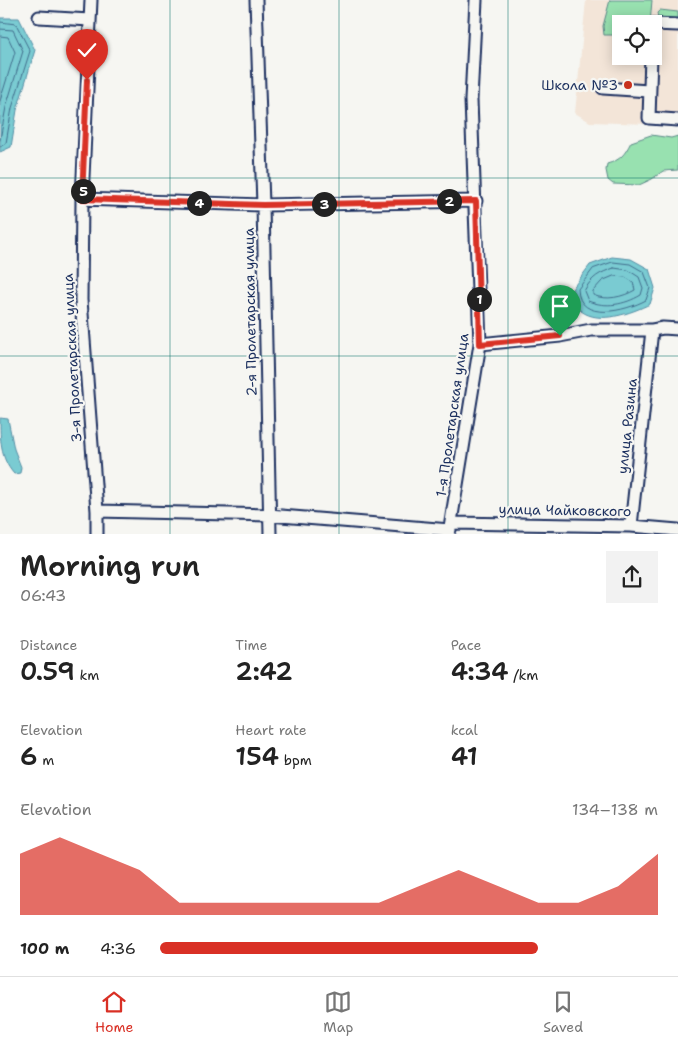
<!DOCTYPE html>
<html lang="en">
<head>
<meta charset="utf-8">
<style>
	:root { --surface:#fff; --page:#f2f2f2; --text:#222; --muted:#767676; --line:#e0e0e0; --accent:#d93025 }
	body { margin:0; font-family:"Shantell Sans",sans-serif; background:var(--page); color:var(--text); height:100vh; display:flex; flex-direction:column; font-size:19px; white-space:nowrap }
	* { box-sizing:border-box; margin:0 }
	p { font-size:16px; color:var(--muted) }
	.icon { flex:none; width:28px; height:28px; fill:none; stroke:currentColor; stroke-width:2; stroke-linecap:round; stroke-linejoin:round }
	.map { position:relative; height:534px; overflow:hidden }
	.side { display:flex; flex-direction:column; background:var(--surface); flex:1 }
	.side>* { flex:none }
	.buttons { position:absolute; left:612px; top:15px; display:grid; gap:10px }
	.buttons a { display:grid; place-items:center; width:50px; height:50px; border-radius:0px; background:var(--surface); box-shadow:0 2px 12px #0003; font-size:25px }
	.pin { position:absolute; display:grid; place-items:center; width:42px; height:42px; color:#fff; margin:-51px -21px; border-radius:50% 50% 50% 0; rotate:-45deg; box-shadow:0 0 5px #0007 }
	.pin .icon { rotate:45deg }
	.km { position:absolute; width:25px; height:25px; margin:-12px; border-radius:50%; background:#222; color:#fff; font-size:14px; line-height:25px; text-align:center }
	.round { display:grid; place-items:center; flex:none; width:52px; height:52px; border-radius:0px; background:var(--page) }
	.summary { display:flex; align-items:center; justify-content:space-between; height:85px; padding:0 20px }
	h1 { font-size:28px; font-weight:600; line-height:38px }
	.metrics { display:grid; grid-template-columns:repeat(3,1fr); gap:8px; height:85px; padding:5px 20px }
	.metrics div { display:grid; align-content:center }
	.metrics b { font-size:25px; font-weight:600 }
	.metrics small { font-size:14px; font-weight:400 }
	.metrics p { font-size:14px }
	.chart { height:140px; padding:10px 20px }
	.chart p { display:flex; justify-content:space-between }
	.chart svg { width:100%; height:90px; margin-top:5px; fill:var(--accent); opacity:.7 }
	ul { padding:0 20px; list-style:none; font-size:16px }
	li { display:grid; grid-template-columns:80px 60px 1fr; align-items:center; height:38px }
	li i { height:12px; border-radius:6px; background:var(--accent) }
	.dock { display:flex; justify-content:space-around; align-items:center; height:70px; border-top:1px solid var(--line); background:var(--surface); font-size:14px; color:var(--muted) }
	.dock a { display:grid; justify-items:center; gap:2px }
	.dock .active { color:var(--accent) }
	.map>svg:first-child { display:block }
	.built { fill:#f3e5d8; fill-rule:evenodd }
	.green { fill:#98e1b0; stroke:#5a8887 }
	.water { fill:#7acbd2; stroke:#548da4 }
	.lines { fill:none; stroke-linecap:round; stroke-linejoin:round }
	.shore { stroke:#416d8c; stroke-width:1 }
	.minor-casing { stroke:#1b2f5e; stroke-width:15 }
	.minor { stroke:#f6f6f2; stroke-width:11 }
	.route-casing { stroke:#fff; stroke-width:10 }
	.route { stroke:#d93025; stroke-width:6 }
	.grid { fill:none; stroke:#0f766e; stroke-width:1; stroke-opacity:0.55 }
	.poi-dot { fill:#c8321e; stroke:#f6f6f2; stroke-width:2 }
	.labels { text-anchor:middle; stroke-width:4.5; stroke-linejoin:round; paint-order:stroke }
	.poi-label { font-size:14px; fill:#1b2f5e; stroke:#f6f6f2; text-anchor:end }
	.street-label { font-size:14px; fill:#1b2f5e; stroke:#f6f6f2 }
</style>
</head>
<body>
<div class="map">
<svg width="678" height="534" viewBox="0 0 678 534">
	<rect width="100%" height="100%" fill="#f6f6f2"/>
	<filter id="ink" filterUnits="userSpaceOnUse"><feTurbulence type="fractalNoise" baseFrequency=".02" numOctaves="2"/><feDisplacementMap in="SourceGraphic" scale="10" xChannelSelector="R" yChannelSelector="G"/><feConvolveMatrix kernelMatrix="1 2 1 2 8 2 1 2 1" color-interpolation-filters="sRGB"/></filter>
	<g filter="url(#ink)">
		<path class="built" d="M586,0h92v125l-88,-3 -15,-9zM621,24h33v32h-33z"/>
		<path class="green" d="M610,0h42l-2,24h-29v11h-17l-1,-9z
			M660,10l18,2v8l-20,-3 -1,-4z
			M651,135l20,3 7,-2v34l-15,1 -11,8 -13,6 -26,-1 -5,-4 -2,-10 1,-6c14,-4 18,-10 24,-22z"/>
		<path class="water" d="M0,18h19l16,32 -18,60 -6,37 -11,5z
			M612,257l19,2 18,10 6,19 -5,16c-19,9 -50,21 -69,7 -6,-5 -7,-16 -9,-22l18,-24z
			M0,418l8,1 6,30 7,18 -1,6 -6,1c-14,-16 -14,-35 -14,-56z"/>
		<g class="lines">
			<path class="shore" d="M0,22l16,2 14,27 -18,57 -6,35 -6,4
				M0,29l13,1 10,21 -17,56 -6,33
				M0,36l8,1 7,15 -15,49
				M613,262l17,2 14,8 6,16 -4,12c-20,11 -67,23 -68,-11l15,-20z
				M614,268l14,2 11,7 4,11 -2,7c-17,10 -35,13 -53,6l-4,-10c8,-14 15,-18 30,-23z
				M614,276l11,1 8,5 2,8c-12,7 -29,11 -42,5v-4l9,-10z"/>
			<defs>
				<path id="minor" d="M91,0l-9,199 -1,101 16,211v23
					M256,0l7,205 7,329
					M39,17l51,3
					M653,24l25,1
					M651,56l-2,62 29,2
					M603,88l46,3
					M82,199l181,6 213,-4
					M480,344l80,-8 31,-6h61l11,-2 15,1
					M97,511l172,4 181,15
					M451,523l180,3 47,4
					M631,526l21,-196
					M449,534l31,-190 -9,-244 5,-100"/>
			</defs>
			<use href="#minor" class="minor-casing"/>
			<use href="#minor" class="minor"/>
		</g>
	</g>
	<g class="lines" filter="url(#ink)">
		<defs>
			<path id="route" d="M87,80l-5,119 181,6 213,-4 4,143 80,-8"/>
		</defs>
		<use href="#route" class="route-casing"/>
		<use href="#route" class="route"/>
	</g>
	<path class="grid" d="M170,0v534M339,0v534M508,0v534M0,178h678M0,356h678"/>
	<circle class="poi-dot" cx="628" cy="85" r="5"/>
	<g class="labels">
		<g class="poi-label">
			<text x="618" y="90">Школа №3</text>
		</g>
		<g class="street-label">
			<text transform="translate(250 312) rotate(-91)" y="5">2-я Пролетарская улица</text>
			<text transform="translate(72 358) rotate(-93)" y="5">3-я Пролетарская улица</text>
			<text transform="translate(452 415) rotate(-82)" y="5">1-я Пролетарская улица</text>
			<text transform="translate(627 426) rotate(-84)" y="5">улица Разина</text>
			<text transform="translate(565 510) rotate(1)" y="5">улица Чайковского</text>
		</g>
	</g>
</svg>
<div class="buttons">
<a><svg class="icon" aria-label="locate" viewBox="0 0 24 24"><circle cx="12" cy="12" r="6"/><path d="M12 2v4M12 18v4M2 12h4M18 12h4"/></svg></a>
</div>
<div class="pin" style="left:560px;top:336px;background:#1e9e55"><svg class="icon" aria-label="arrive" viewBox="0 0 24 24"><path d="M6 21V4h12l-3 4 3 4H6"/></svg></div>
<div class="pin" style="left:87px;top:80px;background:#d93025"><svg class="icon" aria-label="check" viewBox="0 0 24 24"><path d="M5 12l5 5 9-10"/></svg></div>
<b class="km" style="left:479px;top:299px">1</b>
<b class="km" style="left:449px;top:201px">2</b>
<b class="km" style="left:324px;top:204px">3</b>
<b class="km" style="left:199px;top:203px">4</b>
<b class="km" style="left:83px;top:191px">5</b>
</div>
<section class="side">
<div class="summary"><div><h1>Morning run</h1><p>06:43</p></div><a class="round"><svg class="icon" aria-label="share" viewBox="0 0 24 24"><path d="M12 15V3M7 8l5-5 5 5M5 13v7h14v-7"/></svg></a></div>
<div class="metrics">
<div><p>Distance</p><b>0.59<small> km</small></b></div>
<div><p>Time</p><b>2:42</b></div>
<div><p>Pace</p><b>4:34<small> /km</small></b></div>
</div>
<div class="metrics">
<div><p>Elevation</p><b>6<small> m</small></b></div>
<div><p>Heart rate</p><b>154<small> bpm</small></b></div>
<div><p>kcal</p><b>41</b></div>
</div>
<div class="chart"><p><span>Elevation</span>134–138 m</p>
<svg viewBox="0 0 160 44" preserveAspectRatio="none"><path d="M0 44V14L10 6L20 14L30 22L40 38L50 38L60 38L70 38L80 38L90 38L100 30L110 22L120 30L130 38L140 38L150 30L160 14V44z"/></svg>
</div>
<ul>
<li><b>100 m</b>4:36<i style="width:76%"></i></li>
</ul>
</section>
<nav class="dock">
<a class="active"><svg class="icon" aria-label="home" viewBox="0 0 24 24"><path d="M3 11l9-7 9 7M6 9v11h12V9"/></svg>Home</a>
<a><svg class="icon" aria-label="map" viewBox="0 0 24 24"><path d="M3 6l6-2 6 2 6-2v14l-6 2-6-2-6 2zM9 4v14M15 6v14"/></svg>Map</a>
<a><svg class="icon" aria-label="saved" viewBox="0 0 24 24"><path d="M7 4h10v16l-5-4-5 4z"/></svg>Saved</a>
</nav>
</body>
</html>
